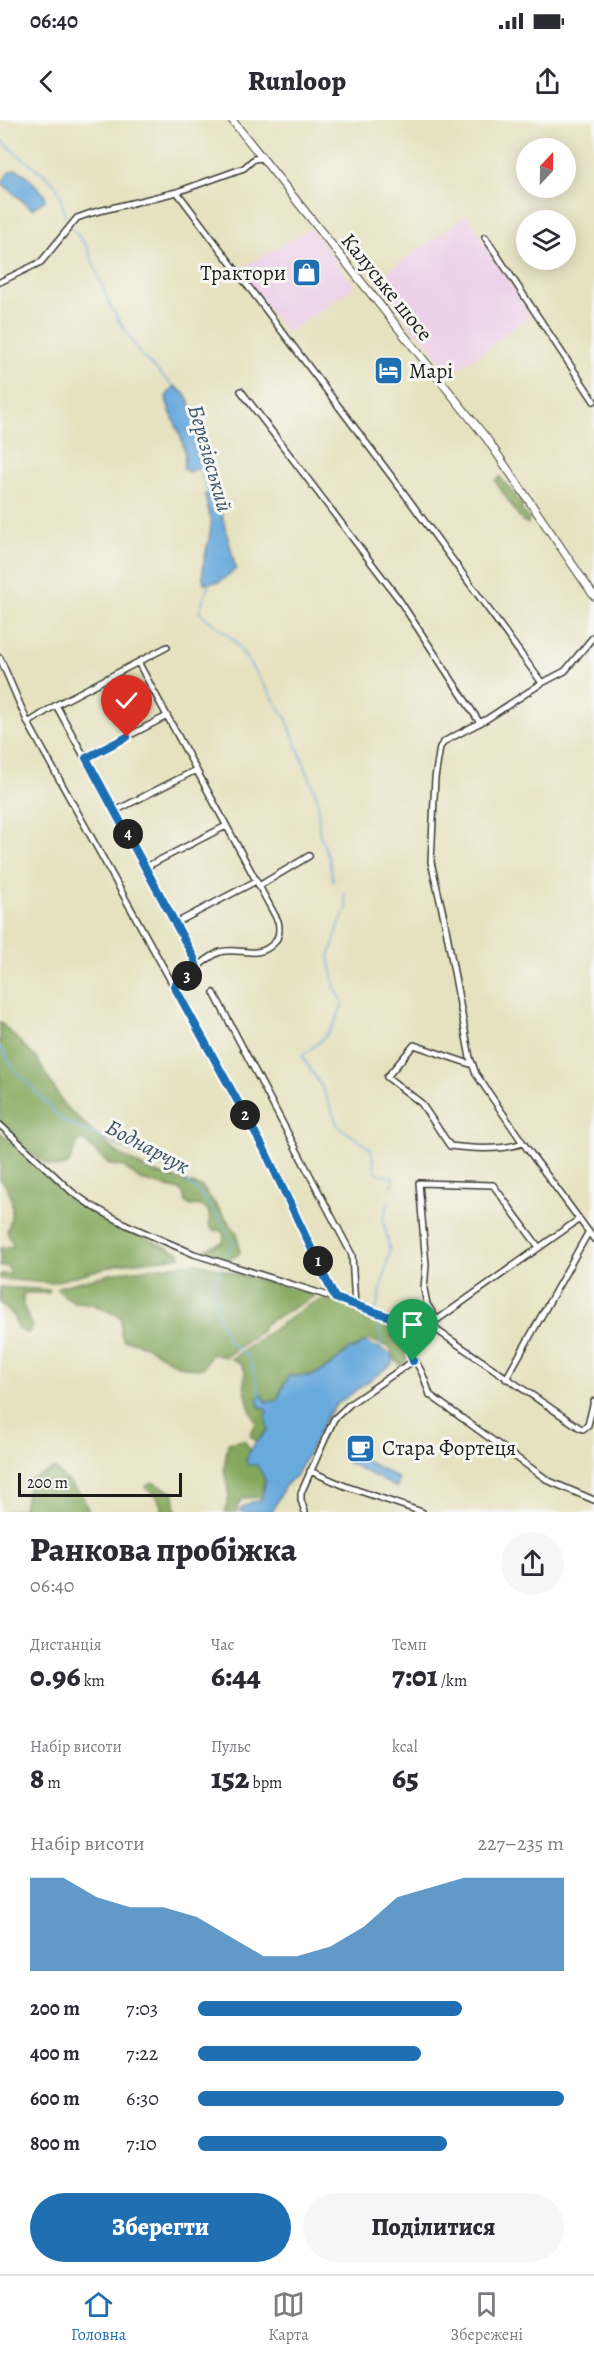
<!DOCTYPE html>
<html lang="uk">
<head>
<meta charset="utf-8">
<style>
	:root { --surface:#fff; --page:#f7f7f7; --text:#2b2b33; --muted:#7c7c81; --line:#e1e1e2; --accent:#1f6fb2 }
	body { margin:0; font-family:Alegreya,serif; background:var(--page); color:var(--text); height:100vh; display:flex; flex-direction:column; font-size:22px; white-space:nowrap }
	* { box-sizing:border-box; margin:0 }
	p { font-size:20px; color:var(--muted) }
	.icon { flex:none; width:33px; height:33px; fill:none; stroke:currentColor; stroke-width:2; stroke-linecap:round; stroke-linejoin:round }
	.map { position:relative; height:1392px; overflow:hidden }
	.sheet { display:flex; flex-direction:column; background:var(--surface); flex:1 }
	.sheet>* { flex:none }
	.needle { width:39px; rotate:22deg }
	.buttons { position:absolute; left:516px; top:18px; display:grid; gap:12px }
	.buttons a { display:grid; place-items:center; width:60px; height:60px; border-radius:50%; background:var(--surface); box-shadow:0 3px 15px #0003; font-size:30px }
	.scale { position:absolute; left:18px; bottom:15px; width:164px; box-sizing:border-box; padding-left:6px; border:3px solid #1c1c1c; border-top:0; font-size:16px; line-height:21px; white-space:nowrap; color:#1c1c1c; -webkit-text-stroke:4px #f6f6f2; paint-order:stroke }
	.pin { position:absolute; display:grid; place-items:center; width:51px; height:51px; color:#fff; margin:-62px -26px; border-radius:50% 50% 50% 0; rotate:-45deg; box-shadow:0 0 6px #0007 }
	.pin .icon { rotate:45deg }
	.km { position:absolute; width:30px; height:30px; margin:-15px; border-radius:50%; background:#222; color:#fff; font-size:16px; line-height:30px; text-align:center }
	.round { display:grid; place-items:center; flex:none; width:63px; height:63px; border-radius:32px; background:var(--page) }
	.overview { display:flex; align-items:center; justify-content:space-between; height:102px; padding:0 30px }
	h1 { font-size:33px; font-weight:800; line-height:45px }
	.metrics { display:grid; grid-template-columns:repeat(3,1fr); gap:9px; height:102px; padding:6px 30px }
	.metrics div { display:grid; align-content:center }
	.metrics b { font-size:30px; font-weight:800 }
	.metrics small { font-size:16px; font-weight:400 }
	.metrics p { font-size:16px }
	.chart { height:168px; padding:12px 30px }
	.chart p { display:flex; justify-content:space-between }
	.chart svg { width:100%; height:108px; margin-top:6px; fill:var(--accent); opacity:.7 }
	.primary-button { display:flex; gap:12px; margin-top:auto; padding:12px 30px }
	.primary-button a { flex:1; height:69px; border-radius:36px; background:var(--accent); color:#fff; font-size:24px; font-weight:800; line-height:69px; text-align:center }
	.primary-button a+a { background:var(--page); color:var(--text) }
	ul { padding:0 30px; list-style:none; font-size:20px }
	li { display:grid; grid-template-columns:96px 72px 1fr; align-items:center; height:45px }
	li i { height:15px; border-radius:8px; background:var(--accent) }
	.status { display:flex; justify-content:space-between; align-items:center; height:42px; padding:0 30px; background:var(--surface); direction:ltr }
	.status svg { height:16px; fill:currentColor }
	header { display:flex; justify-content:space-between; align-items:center; height:78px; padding:0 30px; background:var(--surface); font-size:27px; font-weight:800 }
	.tab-bar { display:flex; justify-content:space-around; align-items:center; height:84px; border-top:2px solid var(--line); background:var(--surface); font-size:16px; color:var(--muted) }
	.tab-bar a { display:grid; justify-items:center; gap:3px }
	.tab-bar .active { color:var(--accent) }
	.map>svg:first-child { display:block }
	.built { fill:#edd1e9 }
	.forest { fill:#84a75c; stroke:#50623c; stroke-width:1.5 }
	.water { fill:#69aadd; stroke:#42637c; stroke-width:1.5 }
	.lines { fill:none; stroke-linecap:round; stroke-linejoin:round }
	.stream { stroke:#69aadd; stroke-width:1.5 }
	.minor-casing { stroke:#3a3a34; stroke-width:8 }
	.major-casing { stroke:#3a3a34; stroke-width:9 }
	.minor { stroke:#fff; stroke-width:5 }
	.major { stroke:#fff; stroke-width:7 }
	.route-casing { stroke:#fff; stroke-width:12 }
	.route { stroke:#1f6fb2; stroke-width:8 }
	.labels { text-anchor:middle; stroke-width:6; stroke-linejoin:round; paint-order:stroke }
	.poi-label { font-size:21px; fill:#1c1c1c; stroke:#f6f6f2; text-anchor:start }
	.street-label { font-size:21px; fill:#1c1c1c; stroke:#f6f6f2 }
	.water-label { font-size:22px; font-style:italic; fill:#3b5569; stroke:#f6f6f2 }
</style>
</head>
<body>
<div class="status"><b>06:40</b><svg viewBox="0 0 49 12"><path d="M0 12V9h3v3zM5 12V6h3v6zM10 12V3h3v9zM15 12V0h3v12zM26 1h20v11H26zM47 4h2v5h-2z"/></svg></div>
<header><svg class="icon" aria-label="back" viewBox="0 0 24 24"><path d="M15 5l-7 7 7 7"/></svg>Runloop<svg class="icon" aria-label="share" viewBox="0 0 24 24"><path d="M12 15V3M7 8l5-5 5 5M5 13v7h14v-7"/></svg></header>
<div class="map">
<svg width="594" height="1392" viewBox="0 0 594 1392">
	<rect width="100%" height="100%" fill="#f6f6f2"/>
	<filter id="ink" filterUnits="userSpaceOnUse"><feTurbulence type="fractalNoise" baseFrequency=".0167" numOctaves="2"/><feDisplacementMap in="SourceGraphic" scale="12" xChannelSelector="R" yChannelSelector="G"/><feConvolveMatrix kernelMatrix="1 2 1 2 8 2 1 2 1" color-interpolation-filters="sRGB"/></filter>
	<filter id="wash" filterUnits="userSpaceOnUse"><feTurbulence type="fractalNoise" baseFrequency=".008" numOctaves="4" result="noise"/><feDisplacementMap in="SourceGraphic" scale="24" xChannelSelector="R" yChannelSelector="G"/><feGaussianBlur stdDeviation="1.35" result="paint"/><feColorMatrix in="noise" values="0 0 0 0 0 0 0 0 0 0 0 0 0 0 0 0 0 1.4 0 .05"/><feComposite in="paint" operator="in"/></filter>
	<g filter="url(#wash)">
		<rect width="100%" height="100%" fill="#e6e1be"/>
		<path class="built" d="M467,95l63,100 -58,45 -23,12 -17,-22 -3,-6 -17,-16 -36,-49z
			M311,108l44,59 -69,46 -48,-63z"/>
		<path class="forest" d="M500,357l22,27v7l7,7 -1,6 -6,-3 -27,-40z
			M0,902l37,37 27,46 52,47 33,19 53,16 35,46 3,20c-12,10 -25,7 -36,-3l19,-8 1,-7 -4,-5 -7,1 -4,-6v-13c-5,-6 -10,-8 -18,-6l-6,-4 -1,-7 -4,-5 -40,-10 -16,-13 -14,-2 -16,-14 -10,-11 -6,1 -10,24c-22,11 -53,-27 -68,-42z
			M0,1012c19,18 38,38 58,55 36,30 79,48 122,66v4l-61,7 -68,19 -51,-4v-5h11l-4,-8 -7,1v-19l14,-2 -7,-14c6,-19 10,-38 -7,-52z
			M197,1143l118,32v1l-47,26 -5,4v4l-38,27 -13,-3 -9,14c-32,6 -48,-27 -79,-27l-3,-7v-17l-31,-14 -17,-1 -16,-12 1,-3 60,-15z
			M0,1167l50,3 -1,3h-23l-3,2v10l9,22 -4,6 -10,-4 -5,-14 -13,-12z
			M327,1178l81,28 3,5c-2,4 -6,10 -7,15 0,10 7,13 -3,19l-5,-4 -6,-13 -22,-9 -13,10h-5c-16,14 -35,32 -59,26l-9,13 -5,13 -5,2 -7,-3 -3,8 5,1 1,20 -9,11 -3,1 -6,-6 6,-12 -7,-16 -5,-22 1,-14 -4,-7 -10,-5 76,-53z
			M244,1320l7,11 13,26 -2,20 -19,1 -6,8v6h-12l4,-16 -5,-27 4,-26z
			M55,1349l28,28 6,15h-83l17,-3 7,-30z
			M152,1362l22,11 2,19h-13l-6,-16 -12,-9z"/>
		<path class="water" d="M16,49l10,6 19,20v5l-13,9 -30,-26 7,-11z
			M174,266c19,11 16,22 23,40 7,19 15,15 11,39l-20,7 -5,-4c8,-23 -13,-48 -17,-71z
			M209,372l9,7 18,70 -17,13 -15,1c-5,-19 7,-40 7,-59 0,-9 -5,-19 -6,-29z
			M365,1222l26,12 2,6 -1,4 -55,40 -10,12 -29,57 -14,14 -12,25h-32l1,-4 11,-6 8,-1 6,-20 -9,-16h-9l-2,-6 10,-18 3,-1 9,-11 -2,-11 1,-8 -9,-5v-7l3,-4 6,8 10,-1 11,-25h24l20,-11 18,-16h5z
			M352,1333l47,26 -2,9 -50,-26z"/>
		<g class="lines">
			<path class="stream" d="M0,18c15,18 38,29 55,46 9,10 6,29 14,40
				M72,108l15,19 24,61 29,46 33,32
				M197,348l12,26
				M210,461l-11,31 35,28 52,78 32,81 1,33 10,26 4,23
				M344,774l3,15 -7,13 -11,35 6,31 8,14c-7,26 -19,38 -41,54l22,35 14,35 33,23 5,24 17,4 -1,10
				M0,927l13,20 49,53 113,52 24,20 23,30 11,21 -8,17
				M223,1144l-7,15v29l11,32 23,19 11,38
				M376,1190l14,-60 -7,-31 6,-18
				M375,1194l7,25 -2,9"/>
		</g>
	</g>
	<g filter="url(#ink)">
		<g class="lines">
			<defs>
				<path id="minor" d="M177,72l224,297 141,194
					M485,117l109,164
					M0,162l41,-20 36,-44 14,-5 86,-21 67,-24 10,-9 8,-1
					M241,271l157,207 82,125
					M594,516l-29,35 -23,12 -55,36 -42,22 -5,6 -5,31 -4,84 13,56 26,140 6,16 47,69 71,96
					M0,538l28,65 236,426 71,149
					M138,542l140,259c2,8 2,15 -4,22 -17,18 -35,3 -54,9 -14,5 -33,25 -46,34
					M56,585l138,253 3,10
					M28,603l28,-18 111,-58
					M86,638l81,-42
					M115,691l81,-41
					M146,747l80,-41
					M259,766l50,-30
					M176,803l80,-42
					M214,873l138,262 3,51
					M473,945l-59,-20 -27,32 34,26 29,43c23,3 50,5 73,-3
					M0,1005l72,67 20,14 35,19 67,29 141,44 80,28 22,-6 141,-100
					M437,1200l-10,-16 -3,-15 2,-24 -7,-82 74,2 45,61
					M431,1203l7,8 142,97 3,1 5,-4 6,-24
					M415,1206l-7,18c2,11 8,17 13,27 3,5 6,16 9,24l119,86 45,19
					M506,1259l82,-146
					M310,1351l35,15 77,26
					M305,1392l-4,-12v-7l33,-74 16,-15 63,-43"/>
				<path id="major" d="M232,0l255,319 107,157"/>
			</defs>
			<use href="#minor" class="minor-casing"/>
			<use href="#major" class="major-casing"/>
			<use href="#minor" class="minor"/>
			<use href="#major" class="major"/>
		</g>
	</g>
	<g class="lines" filter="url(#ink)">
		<defs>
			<path id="route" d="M127,617l-41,21 108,200 3,10 -23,18 90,163 71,149 81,28 -8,18 5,17"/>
		</defs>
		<use href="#route" class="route-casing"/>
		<use href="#route" class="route"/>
	</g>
	<defs>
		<symbol id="shop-square" viewBox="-11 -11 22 22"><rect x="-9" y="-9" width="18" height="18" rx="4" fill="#1f6fb2" stroke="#f6f6f2"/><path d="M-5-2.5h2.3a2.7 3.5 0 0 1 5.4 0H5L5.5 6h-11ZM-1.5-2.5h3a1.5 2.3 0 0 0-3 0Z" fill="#fff"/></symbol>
		<symbol id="hotel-square" viewBox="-11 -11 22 22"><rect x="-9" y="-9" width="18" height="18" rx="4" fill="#1f6fb2" stroke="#f6f6f2"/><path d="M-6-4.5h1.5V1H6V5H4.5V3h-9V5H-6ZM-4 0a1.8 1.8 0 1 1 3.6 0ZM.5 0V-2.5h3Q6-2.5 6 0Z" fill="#fff"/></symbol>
		<symbol id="cafe-square" viewBox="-11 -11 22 22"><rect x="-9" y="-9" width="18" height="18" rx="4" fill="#1f6fb2" stroke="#f6f6f2"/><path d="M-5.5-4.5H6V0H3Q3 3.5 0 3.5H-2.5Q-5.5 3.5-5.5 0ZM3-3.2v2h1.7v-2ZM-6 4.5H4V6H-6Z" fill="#fff"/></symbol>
	</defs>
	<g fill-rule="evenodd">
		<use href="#shop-square" x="290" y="136" width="33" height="33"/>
		<use href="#hotel-square" x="372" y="234" width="33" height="33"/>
		<use href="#cafe-square" x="344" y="1312" width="33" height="33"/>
	</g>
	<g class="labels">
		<g class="poi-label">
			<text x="286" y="160" text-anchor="end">Трактори</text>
			<text x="409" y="258">Марі</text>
			<text x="382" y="1335">Стара Фортеця</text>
		</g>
		<g class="street-label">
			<text transform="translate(387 167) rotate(51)" y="7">Калуське шосе</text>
		</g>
		<g class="water-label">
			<text transform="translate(211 338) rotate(74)" y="8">Березівський</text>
			<text transform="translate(148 1026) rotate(28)" y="8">Боднарчук</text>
		</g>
	</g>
</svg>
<div class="buttons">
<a><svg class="needle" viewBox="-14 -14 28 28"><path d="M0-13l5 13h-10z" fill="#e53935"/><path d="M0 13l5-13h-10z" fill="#7c7c81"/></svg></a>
<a><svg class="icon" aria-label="layers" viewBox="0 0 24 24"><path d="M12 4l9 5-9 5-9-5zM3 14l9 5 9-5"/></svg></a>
</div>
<div class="scale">200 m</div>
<div class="pin" style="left:413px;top:1241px;background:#1e9e55"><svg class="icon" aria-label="arrive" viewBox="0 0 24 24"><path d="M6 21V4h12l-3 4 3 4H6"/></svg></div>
<div class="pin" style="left:127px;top:617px;background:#d93025"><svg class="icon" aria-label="check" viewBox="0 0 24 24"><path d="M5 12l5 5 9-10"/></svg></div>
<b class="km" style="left:318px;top:1141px">1</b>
<b class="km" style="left:245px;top:995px">2</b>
<b class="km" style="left:187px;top:856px">3</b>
<b class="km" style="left:128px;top:714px">4</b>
</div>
<section class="sheet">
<div class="overview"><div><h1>Ранкова пробіжка</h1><p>06:40</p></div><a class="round"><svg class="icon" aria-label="share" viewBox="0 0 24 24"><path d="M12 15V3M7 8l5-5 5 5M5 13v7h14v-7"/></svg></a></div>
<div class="metrics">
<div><p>Дистанція</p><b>0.96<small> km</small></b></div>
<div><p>Час</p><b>6:44</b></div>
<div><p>Темп</p><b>7:01<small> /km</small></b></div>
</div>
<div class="metrics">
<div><p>Набір висоти</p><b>8<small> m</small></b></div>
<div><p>Пульс</p><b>152<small> bpm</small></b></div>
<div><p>kcal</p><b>65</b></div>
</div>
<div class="chart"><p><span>Набір висоти</span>227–235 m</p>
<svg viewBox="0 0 160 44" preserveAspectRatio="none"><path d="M0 44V6L10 6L20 14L30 18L40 18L50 22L60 30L70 38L80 38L90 34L100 26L110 14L120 10L130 6L140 6L150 6L160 6V44z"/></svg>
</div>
<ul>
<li><b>200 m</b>7:03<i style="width:72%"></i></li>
<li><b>400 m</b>7:22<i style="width:61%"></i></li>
<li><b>600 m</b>6:30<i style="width:100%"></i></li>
<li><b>800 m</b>7:10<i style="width:68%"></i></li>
</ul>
<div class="primary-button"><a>Зберегти</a><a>Поділитися</a></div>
</section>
<nav class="tab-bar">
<a class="active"><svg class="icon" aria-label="home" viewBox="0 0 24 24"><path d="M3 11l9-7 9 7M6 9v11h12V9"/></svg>Головна</a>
<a><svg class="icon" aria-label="map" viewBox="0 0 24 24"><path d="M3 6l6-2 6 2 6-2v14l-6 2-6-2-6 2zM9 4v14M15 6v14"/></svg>Карта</a>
<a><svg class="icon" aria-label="saved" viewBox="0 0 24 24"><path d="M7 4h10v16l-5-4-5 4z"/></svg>Збережені</a>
</nav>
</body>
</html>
